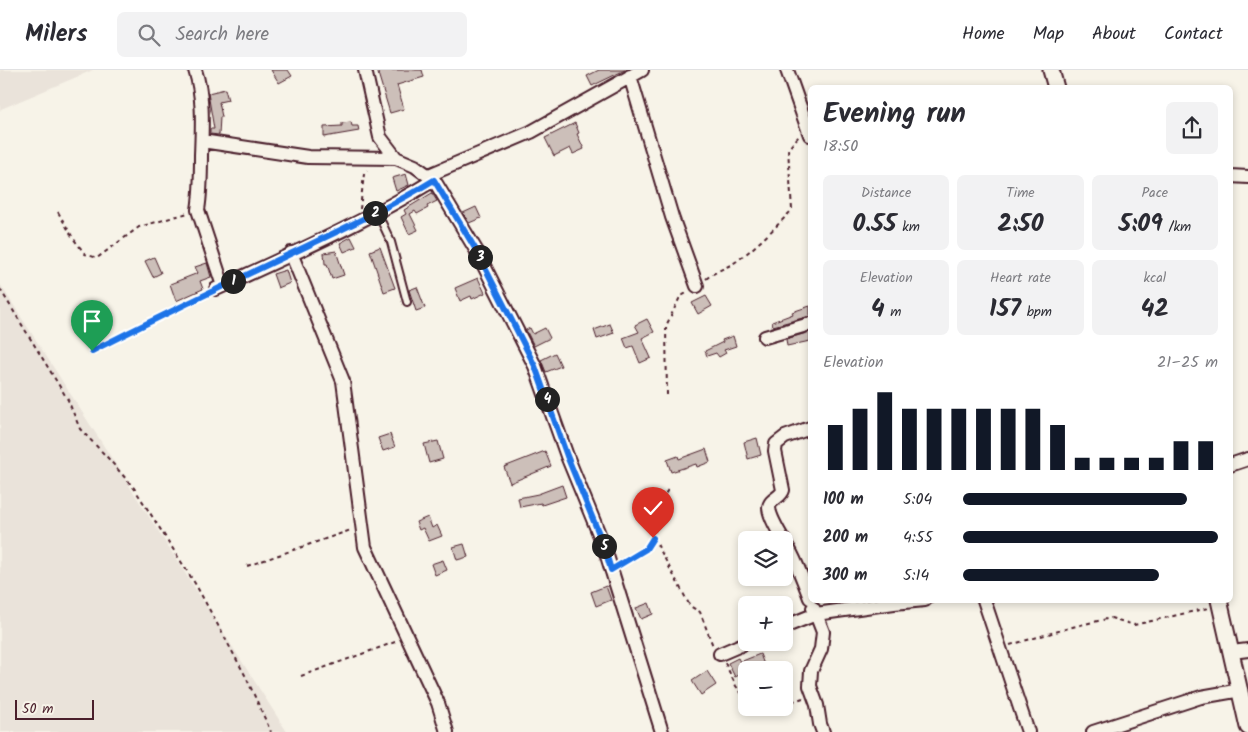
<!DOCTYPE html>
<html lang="en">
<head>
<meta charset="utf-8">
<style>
	:root { --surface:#fff; --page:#f2f2f3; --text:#2b2b33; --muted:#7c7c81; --line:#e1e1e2; --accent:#111827 }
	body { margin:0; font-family:Kalam,sans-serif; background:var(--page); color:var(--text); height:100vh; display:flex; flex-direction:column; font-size:19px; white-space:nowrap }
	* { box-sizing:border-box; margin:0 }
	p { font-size:16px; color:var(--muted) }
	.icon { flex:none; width:28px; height:28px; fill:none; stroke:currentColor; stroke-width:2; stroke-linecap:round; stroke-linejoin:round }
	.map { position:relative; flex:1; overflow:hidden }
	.panel { position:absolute; left:808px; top:15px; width:425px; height:518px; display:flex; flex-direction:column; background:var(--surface); border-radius:8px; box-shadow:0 2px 8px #0003 }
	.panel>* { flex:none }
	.tools { position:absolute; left:738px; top:461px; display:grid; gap:10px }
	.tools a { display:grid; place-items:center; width:55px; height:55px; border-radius:8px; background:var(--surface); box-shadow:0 2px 8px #0003; font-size:25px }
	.scale { position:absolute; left:15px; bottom:12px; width:79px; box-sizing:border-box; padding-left:5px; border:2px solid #4a1f2b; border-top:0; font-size:14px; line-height:18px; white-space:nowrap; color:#4a1f2b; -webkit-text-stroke:4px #f7f3e8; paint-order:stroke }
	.pin { position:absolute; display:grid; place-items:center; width:42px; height:42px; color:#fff; margin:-51px -21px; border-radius:50% 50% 50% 0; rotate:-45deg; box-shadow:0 0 5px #0007 }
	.pin .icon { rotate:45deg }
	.km { position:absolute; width:25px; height:25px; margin:-12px; border-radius:50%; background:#222; color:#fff; font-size:14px; line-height:25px; text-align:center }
	.round { display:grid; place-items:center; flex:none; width:52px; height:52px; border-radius:8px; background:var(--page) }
	.overview { display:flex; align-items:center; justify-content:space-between; height:85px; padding:0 15px }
	h1 { font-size:28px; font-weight:700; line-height:38px }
	.stats { display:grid; grid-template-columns:repeat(3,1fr); gap:8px; height:85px; padding:5px 15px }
	.stats div { display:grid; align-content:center; border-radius:8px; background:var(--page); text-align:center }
	.stats b { font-size:25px; font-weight:700 }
	.stats small { font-size:14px; font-weight:400 }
	.stats p { font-size:14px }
	.chart { height:140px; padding:10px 15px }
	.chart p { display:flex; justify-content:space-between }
	.chart svg { width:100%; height:90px; margin-top:5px; stroke:var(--accent); stroke-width:6 }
	ul { padding:0 15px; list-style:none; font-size:16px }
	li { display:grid; grid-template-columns:80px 60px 1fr; align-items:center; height:38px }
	li i { height:12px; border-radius:6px; background:var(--accent) }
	header { display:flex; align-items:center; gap:30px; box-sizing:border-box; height:70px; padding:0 25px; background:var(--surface); border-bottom:1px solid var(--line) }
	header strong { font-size:24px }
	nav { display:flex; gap:28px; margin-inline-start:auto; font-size:18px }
	.search { width:350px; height:45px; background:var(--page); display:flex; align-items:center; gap:12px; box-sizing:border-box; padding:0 18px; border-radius:8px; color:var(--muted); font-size:19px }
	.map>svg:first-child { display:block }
	.built { fill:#eae3da }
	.building { fill:#ccbfb9; stroke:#4a1f2b }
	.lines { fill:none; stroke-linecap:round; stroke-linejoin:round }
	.service-casing { stroke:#4a1f2b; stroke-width:10 }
	.minor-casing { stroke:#4a1f2b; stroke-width:16 }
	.tertiary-casing { stroke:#4a1f2b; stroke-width:19 }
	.path { stroke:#4a1f2b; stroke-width:2; stroke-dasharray:4 4; stroke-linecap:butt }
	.service { stroke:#f7f3e8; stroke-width:6 }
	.minor { stroke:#f7f3e8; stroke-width:12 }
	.tertiary { stroke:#f7f3e8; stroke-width:15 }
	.route-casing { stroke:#fff; stroke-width:10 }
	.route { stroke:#1a73e8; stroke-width:6 }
</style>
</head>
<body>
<header>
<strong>Milers</strong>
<div class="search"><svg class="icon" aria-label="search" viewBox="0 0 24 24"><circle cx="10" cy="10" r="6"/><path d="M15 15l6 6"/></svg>Search here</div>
<nav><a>Home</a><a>Map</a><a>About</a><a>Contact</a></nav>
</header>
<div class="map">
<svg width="1248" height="662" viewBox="0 0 1248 662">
	<rect width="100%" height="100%" fill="#f7f3e8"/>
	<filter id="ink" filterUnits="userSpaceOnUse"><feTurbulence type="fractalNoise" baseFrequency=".02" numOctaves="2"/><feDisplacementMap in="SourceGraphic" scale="10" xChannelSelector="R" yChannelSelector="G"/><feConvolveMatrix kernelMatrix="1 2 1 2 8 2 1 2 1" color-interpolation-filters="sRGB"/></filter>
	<g filter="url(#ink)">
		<path class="built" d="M0,0h93l-92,39 -1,2z
			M0,214l287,448h-287z"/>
		<path class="building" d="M271,0h17l4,6 -13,7z
			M377,0h45l2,7 -27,8 7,24 -14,4z
			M599,0h26l-33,16 -5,-10z
			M225,19l3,11 -9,2 3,15h-2l-1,18 -9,-1v-5h4l-6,-36z
			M351,52l1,4h6l1,5 -35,6v-10l18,-1v-3z
			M575,53l4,10 -2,1 7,15 -11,5 -3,-6 -16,8 -9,-18z
			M406,104l3,11 -13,6 -4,-13z
			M432,123l5,8 -10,5 1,2 -11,6 -2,-3 -5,3 8,16 -9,4 -8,-17 5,-3 -2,-4z
			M476,137l5,11 -12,5 -6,-10z
			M351,167l5,10 -12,5 -4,-9z
			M380,177l15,41 -11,4 -14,-41z
			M336,181l8,24 -12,4 -5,-15h-2l-1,-11z
			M154,187l7,16 -8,4 -8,-16z
			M207,193l4,14 -11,4 3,8 -27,12 -6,-17 28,-11 -3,-6z
			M286,200l4,13 -12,5 -5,-14z
			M478,208l7,15 -13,6 -1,-3 -11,5 -5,-13z
			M417,217l8,21 -9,3 -7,-21z
			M706,226l6,10 -14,8 -6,-11z
			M810,236v10l-37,10 -1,-4 21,-8 -1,-2z
			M647,249l7,13 -12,6 9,20 -11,5 -7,-17 -6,2 -4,-10 16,-6 -4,-7z
			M610,254l4,9 -17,6 -3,-9z
			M530,258l3,6 12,-6 5,10 -16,8 -8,-16z
			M810,262v9l-23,5 -1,-7z
			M733,266l3,10 -12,4 2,3 -7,4 -3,-4 -9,3 -2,-5 18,-9 -1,-2z
			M555,283l6,13 -15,6 -5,-12z
			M390,364l5,13 -12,4 -5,-13z
			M757,368l4,17 -13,4 -4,-17z
			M438,371l5,18 -14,4 -5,-19z
			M706,379l4,13 -13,5 -1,-3 -25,8 -4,-12 11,-4 1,3z
			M545,381l6,15 -41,17 -6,-16z
			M562,415l4,12 -24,8 -1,-2 -21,4 -2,-9 20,-4z
			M428,447l4,11 5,-3 5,11 -13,5 -6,-13 -4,2 -3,-8z
			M464,474l4,13 -11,3 -4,-13z
			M443,490l4,10 -12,5 -4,-11z
			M606,516l5,14 -15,6 -5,-14z
			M649,533l4,11 -12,5 -5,-11z
			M760,584l6,16h-20v2l-11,5 -7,-14 10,-5 2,4z
			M707,601l9,14 -15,10 -9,-14z"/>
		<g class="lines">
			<defs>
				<path id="service" d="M377,142l14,30 16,60"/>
				<path id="minor" d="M195,0c9,27 7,57 6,85 0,19 0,37 -3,55l25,76
					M365,0l15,67 16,21 19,8 19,14
					M787,0l23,65
					M630,6l42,141 25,69
					M202,71l106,16 88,1
					M429,105l102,-43 111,-62
					M1230,106l18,1
					M291,183l52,128 22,166 73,156 9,29
					M216,219c74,-34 150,-67 218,-109l42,70 59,116 32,90 37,90 58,186
					M765,267l45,-13
					M810,358l-25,9 -9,7 -1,7 8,39c-2,8 -14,9 -14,18 1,12 15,32 21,43 8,15 14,31 20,47
					M1230,395l18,-6
					M984,530l44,132
					M813,538l3,6 78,-11 31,-3
					M784,557l32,-13 7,18 -2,17 -10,22 -1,15 7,19 3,19 3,8
					M1232,582l16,-2
					M720,584l28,-12
					M1093,662l108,-35 40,-7"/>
				<path id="tertiary" d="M1051,0l5,18
					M1219,530l29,127"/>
			</defs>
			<use href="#service" class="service-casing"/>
			<use href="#minor" class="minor-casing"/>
			<use href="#tertiary" class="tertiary-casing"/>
			<path class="path" d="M360,139l4,-35 3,-4
				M58,142l15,26 12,16 12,4 42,-31 49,-14
				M706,209c9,-8 21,-11 31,-18 20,-15 38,-33 55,-51l-4,-61 11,-13
				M0,219l68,111 12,29 27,28 27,31 62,97 49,90 26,57
				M92,281l114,-57
				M667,325l-1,-69 14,-29 8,-5
				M642,446l48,90 10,6 13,34
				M622,494l24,-15 7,-11 9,-39 7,-11
				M247,496l104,-36
				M1010,575l66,-19 35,-8 23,7 74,-17
				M725,593l11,23 10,13
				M301,606l97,-35
				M784,634l19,-6
				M753,638l4,3 13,-3"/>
			<use href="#service" class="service"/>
			<use href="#minor" class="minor"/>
			<use href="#tertiary" class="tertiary"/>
		</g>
	</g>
	<g class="lines" filter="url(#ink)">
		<defs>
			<path id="route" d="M92,281c64,-33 129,-64 194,-95 50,-24 101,-47 148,-76l42,70 59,116 32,90 37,90 7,24 35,-21 7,-11"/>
		</defs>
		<use href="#route" class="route-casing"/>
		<use href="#route" class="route"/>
	</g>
</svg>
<div class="tools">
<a><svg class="icon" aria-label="layers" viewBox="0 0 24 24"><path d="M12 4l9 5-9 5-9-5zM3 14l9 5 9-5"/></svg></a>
<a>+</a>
<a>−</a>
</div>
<div class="scale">50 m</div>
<div class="pin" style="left:92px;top:281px;background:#1e9e55"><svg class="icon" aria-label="arrive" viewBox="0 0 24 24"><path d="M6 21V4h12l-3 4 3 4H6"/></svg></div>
<div class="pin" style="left:653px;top:468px;background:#d93025"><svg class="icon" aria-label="check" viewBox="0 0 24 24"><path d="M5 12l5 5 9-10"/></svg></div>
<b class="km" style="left:233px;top:211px">1</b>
<b class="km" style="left:375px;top:143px">2</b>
<b class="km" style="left:480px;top:187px">3</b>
<b class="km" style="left:547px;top:329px">4</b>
<b class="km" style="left:604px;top:476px">5</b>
<section class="panel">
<div class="overview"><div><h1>Evening run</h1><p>18:50</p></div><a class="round"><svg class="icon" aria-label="share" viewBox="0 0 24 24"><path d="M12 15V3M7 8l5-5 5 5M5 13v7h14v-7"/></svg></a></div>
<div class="stats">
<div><p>Distance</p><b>0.55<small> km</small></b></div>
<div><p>Time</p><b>2:50</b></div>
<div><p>Pace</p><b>5:09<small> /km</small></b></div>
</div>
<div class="stats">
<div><p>Elevation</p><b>4<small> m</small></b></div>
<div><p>Heart rate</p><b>157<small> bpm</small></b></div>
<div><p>kcal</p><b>42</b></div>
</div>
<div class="chart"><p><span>Elevation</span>21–25 m</p>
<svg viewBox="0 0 160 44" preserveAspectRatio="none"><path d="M5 44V22M15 44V14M25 44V6M35 44V14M45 44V14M55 44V14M65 44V14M75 44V14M85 44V14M95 44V22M105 44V38M115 44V38M125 44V38M135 44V38M145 44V30M155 44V30"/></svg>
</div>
<ul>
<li><b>100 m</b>5:04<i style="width:88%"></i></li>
<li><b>200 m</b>4:55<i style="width:100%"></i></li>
<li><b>300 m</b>5:14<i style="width:77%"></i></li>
</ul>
</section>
</div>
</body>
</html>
